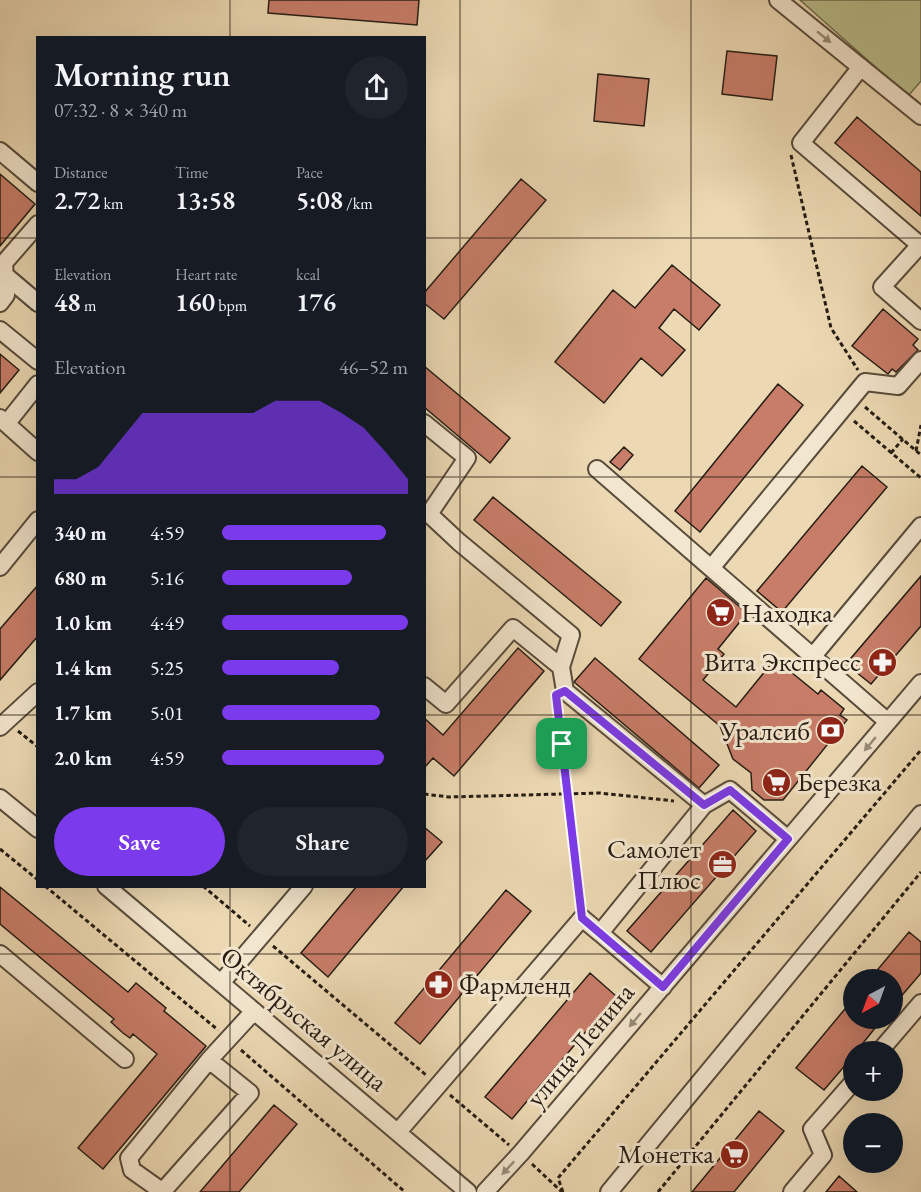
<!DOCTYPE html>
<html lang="en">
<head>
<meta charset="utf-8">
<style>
	:root { --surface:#171b24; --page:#20242c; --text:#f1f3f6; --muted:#9ea1a6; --accent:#7c3aed }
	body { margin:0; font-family:"EB Garamond",serif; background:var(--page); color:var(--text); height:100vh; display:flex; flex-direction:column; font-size:22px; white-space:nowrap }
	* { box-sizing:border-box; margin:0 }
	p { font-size:20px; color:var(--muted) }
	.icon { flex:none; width:33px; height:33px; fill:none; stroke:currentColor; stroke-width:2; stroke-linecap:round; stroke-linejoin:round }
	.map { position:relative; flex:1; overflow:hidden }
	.drawer { position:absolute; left:36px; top:36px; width:390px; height:852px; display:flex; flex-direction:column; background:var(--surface); border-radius:0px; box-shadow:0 6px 24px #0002 }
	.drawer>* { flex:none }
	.needle { width:39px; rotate:221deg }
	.fabs { position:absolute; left:843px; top:969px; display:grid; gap:12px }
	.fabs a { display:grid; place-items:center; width:60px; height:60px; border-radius:50%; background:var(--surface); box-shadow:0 6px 24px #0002; font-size:30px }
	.pin { position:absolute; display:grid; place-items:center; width:51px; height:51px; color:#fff; margin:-26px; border-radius:12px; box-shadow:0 3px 9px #0006 }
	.round { display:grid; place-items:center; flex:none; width:63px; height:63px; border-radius:32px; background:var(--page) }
	.summary { display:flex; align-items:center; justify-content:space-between; height:102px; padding:0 18px }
	h1 { font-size:33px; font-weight:600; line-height:45px }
	.figures { display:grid; grid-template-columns:repeat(3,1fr); gap:9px; height:102px; padding:6px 18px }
	.figures div { display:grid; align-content:center }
	.figures b { font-size:26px; font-weight:600 }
	.figures small { font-size:16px; font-weight:400 }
	.figures p { font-size:16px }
	.chart { height:168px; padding:12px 18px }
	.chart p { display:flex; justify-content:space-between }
	.chart svg { width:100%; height:108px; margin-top:6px; fill:var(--accent); opacity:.7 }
	.button { display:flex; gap:12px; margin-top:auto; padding:12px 18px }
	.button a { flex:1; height:69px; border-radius:36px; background:var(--accent); color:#fff; font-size:24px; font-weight:600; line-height:69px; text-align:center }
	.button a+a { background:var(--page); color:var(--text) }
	ul { padding:0 18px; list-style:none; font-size:20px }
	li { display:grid; grid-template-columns:96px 72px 1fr; align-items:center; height:45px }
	li i { height:15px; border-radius:8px; background:var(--accent) }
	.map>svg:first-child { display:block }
	.green { fill:#b9bf8c; stroke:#706e50; stroke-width:1.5 }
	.building { fill:#c87d69; stroke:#261d14; stroke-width:1.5 }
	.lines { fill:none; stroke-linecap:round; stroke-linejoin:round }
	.minor-casing { stroke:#584c3c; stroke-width:20 }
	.path { stroke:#261d14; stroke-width:3; stroke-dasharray:4.5 3; stroke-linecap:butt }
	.minor { stroke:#f3e6ce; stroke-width:16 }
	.oneway { fill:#978c7a }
	.route-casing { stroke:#fff; stroke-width:12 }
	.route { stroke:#7c3aed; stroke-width:8 }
	.grid { fill:none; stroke:#261d14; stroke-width:1.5; stroke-opacity:0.55 }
	.labels { text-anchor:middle; stroke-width:6; stroke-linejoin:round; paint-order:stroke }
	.poi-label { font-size:27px; fill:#261d14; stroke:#f3e6ce; text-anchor:end }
	.street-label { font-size:27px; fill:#261d14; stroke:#f3e6ce }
</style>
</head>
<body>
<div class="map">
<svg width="921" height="1192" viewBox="0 0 921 1192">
	<rect width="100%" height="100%" fill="#ecd9b3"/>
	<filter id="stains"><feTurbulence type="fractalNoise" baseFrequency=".00333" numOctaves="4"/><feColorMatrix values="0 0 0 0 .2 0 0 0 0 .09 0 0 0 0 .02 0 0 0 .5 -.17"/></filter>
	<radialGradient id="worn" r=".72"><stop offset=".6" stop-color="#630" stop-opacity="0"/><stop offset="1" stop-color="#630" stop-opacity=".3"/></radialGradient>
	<path class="green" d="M800,0h121v81l-13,15z"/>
	<path class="building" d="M269,0h150l-2,25 -149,-12z
		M727,51l50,5 -5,44 -50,-6z
		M598,74l51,5 -5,47 -50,-5z
		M857,117l64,55v44l-86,-73z
		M0,174l35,30 -35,42z
		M521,179l25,21 -102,119 -20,-16v-10z
		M672,265l48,40 -21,25 -25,-21 -15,19 26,22 -23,26 -21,-18 -37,45 -49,-41 58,-72 22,18z
		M883,309l35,30 -5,6 5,5 -22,22 -4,-3 -4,5 -36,-28z
		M0,354l19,16 -19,23z
		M424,366l86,72 -20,25 -66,-56z
		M778,384l25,21 -103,127 -25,-21z
		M624,447l9,8 -13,15 -10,-8z
		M862,466l25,21 -105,125 -25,-21z
		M493,497l128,105 -20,24 -127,-106z
		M921,576v50l-50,58 -25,-20z
		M706,578l41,35 -29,36 6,5 -21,26 33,27 39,-48 43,35 3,-4 23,19 -4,6 7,5 -64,80h-19l-12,-10 -1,-17 -18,-14 -13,-33 -81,-67z
		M38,585v51l-38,44v-51z
		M518,648l26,23 -90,105 -21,-18 -9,10v-50l19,17z
		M595,658l124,107 -20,23 -125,-106z
		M733,810l23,21 -105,121 -24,-21z
		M424,827l18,15 -18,20z
		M357,886h47l-76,91 -27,-24z
		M0,887l128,105 8,-9 30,25 -2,3 42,35 -103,123 -25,-21 79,-94 -24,-20 -3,4 -7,-5 -12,-11 3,-3 -114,-95z
		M506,890l25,21 -111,133 -25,-21z
		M909,932l12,10v31l-29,34v-27h-23z
		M590,973l26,23 -104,123 -27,-22z
		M854,998v20h29l-27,34h-2v3l-30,35 -28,-22z
		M274,1105l23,19 -58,68h-39z
		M759,1111l25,20 -50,61h-42z
		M839,1176l18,16h-31z"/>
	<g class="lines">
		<defs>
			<path id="minor" d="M778,0l143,116
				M861,67l-60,76 120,103
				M0,151l38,32
				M920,245l-38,42 39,34
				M6,276l32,27
				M0,303l6,-8 -2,-32 34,-39
				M0,330l38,31
				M0,418l38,34
				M7,423l31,-39
				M424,423l43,35 -38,56 30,28 112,93 -10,32 4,24 139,114 26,-15 58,49
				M597,469l291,253
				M0,567l38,-47
				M711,568l154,-186 33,4 23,-26
				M813,656l108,-130
				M424,686l22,18 67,-76 48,39
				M0,727l38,-35
				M0,798l38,31
				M106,886l362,306
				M600,933l63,54
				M0,954l125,105
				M221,983l83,-97
				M879,1052l42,-49
				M398,1132l184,-214 18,15 104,-128
				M163,1191l87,-98 -41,-33
				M163,1192l-31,-22 -3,-12 80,-98 45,-49
				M485,1192l36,-39 400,-470
				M609,1192l312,-378
				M792,1192l31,-37 -11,-26 42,-48"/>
		</defs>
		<use href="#minor" class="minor-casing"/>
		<path class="path" d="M791,155l40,173 27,42
			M865,407l56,48
			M854,421l67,57
			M916,451l5,-26
			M891,453l12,-14
			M557,705l24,199
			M18,731l20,16
			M424,794l25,3 151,-4 74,8
			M0,849l38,31
			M45,886l173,144
			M203,886l47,40
			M273,946l153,129
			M241,1050l164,142
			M450,1095l59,50
			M532,1164l30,28
			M563,1192l-5,-14 363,-428
			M658,1192l263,-320"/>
		<use href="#minor" class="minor"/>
	</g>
	<defs><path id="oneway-solid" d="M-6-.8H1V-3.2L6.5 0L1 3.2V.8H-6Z" transform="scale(1.5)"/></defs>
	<g class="oneway">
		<use href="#oneway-solid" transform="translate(824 37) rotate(39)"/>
		<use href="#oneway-solid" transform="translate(870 744) rotate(130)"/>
		<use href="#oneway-solid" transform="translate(635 1020) rotate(130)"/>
		<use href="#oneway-solid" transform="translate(508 1168) rotate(133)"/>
	</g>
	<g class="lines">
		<defs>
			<path id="route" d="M565,691l139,114 26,-15 58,49 -125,148 -81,-69 -26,-223z"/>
		</defs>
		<use href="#route" class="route-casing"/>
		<use href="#route" class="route"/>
	</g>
	<path class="grid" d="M230,0v38M460,0v1192M691,0v1192M0,238h38M424,238h497M0,477h38M424,477h497M0,715h38M424,715h497M230,886v306M0,954h921"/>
	<defs>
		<symbol id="supermarket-disc" viewBox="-11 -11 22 22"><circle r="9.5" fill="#8f2418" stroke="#f3e6ce"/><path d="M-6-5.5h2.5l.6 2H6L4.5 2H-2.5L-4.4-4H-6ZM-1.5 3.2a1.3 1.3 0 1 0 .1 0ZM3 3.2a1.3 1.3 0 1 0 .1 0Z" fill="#fff"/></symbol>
		<symbol id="pharmacy-disc" viewBox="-11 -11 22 22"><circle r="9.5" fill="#8f2418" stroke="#f3e6ce"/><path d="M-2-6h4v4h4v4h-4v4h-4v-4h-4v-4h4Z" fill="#fff"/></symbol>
		<symbol id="bank-disc" viewBox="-11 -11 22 22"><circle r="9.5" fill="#8f2418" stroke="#f3e6ce"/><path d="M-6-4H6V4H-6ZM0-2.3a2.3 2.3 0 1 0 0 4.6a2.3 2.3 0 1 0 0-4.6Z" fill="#fff"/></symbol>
		<symbol id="office-disc" viewBox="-11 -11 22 22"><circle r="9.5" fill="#8f2418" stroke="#f3e6ce"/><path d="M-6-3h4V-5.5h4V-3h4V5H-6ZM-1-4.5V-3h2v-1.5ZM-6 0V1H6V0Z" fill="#fff"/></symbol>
	</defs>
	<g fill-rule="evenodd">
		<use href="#supermarket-disc" x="704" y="596" width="33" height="33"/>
		<use href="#pharmacy-disc" x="866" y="646" width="33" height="33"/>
		<use href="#bank-disc" x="814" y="714" width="33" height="33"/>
		<use href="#supermarket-disc" x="760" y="766" width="33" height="33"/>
		<use href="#office-disc" x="706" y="848" width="33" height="33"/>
		<use href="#pharmacy-disc" x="422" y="968" width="33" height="33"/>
		<use href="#supermarket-disc" x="718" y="1138" width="33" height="33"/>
	</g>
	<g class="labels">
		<g class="poi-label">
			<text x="741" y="622" text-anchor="start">Находка</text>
			<text x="861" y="671">Вита Экспресс</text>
			<text x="810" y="740">Уралсиб</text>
			<text x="797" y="791" text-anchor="start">Березка</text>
			<text x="701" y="858">Самолет<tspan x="701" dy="31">Плюс</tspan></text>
			<text x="459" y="994" text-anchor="start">Фармленд</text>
			<text x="714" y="1163">Монетка</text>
		</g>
		<g class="street-label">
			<text transform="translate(304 1019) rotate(40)" y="9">Октябрьская улица</text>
			<text transform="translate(580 1045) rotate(-50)" y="9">улица Ленина</text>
		</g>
	</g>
	<rect width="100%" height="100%" filter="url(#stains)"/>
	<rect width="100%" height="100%" fill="url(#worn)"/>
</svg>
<div class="fabs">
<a><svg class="needle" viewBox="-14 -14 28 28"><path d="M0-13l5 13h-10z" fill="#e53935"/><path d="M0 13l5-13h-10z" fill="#9ea1a6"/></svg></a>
<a>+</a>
<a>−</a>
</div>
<div class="pin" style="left:562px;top:744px;background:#1e9e55"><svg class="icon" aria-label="arrive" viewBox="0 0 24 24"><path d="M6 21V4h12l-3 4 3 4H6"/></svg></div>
<section class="drawer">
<div class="summary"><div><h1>Morning run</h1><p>07:32 · 8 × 340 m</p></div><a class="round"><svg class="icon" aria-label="share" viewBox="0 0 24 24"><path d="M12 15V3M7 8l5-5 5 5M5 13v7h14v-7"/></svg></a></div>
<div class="figures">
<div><p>Distance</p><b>2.72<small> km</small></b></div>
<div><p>Time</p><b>13:58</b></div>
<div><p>Pace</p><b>5:08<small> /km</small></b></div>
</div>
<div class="figures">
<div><p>Elevation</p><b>48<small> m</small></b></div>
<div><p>Heart rate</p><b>160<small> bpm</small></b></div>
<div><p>kcal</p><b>176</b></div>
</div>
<div class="chart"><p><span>Elevation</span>46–52 m</p>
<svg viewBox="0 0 160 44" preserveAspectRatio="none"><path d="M0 44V38L10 38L20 33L30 22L40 11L50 11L60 11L70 11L80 11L90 11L100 6L110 6L120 6L130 11L140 17L150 27L160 38V44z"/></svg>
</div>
<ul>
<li><b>340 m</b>4:59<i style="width:88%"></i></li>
<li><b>680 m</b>5:16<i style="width:70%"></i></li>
<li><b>1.0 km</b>4:49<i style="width:100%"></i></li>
<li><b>1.4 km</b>5:25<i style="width:63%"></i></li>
<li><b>1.7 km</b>5:01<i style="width:85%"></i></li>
<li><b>2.0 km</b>4:59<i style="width:87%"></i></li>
</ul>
<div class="button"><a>Save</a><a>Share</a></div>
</section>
</div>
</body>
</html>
